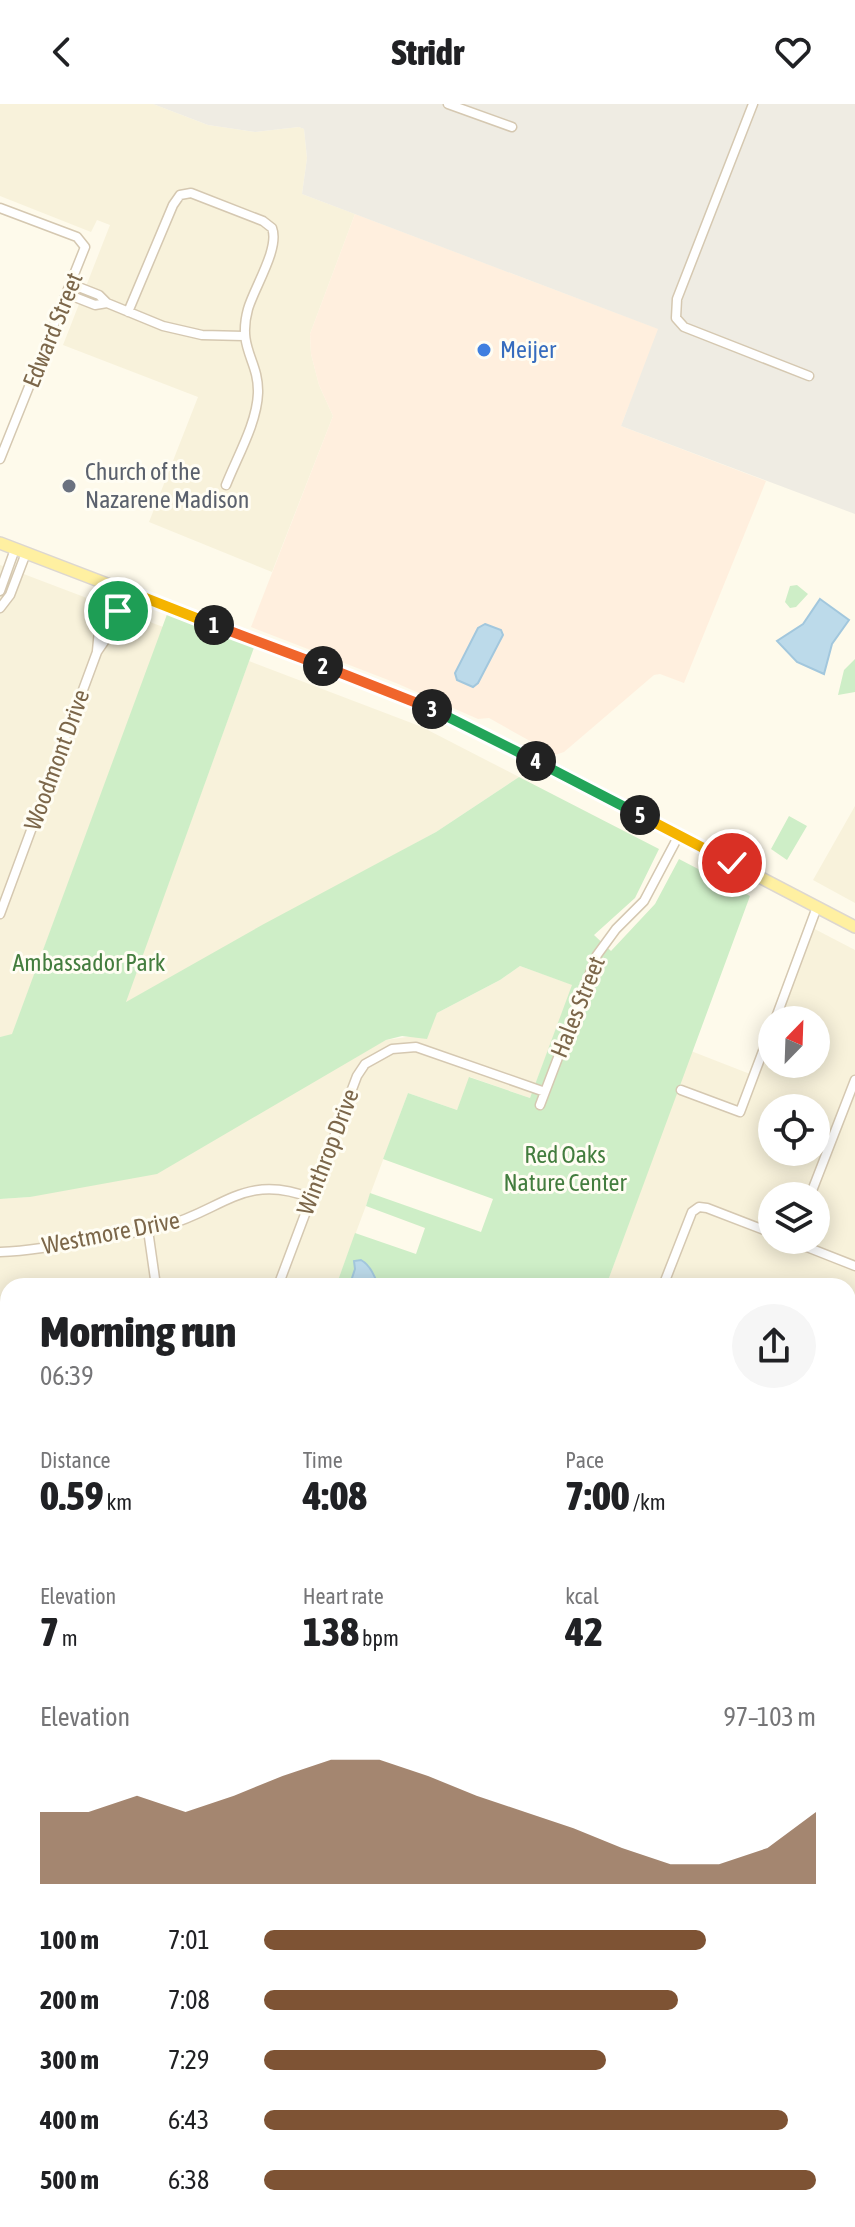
<!DOCTYPE html>
<html lang="en">
<head>
<meta charset="utf-8">
<style>
	:root { --surface:#fff; --page:#f6f6f6; --text:#202124; --muted:#757577; --accent:#7e5334 }
	body { margin:0; font-family:"Asap Condensed",sans-serif; background:var(--page); color:var(--text); height:100vh; display:flex; flex-direction:column; font-size:30px; white-space:nowrap }
	* { box-sizing:border-box; margin:0 }
	p { font-size:26px; color:var(--muted) }
	.icon { flex:none; width:44px; height:44px; fill:none; stroke:currentColor; stroke-width:2; stroke-linecap:round; stroke-linejoin:round }
	.map { position:relative; flex:1; overflow:hidden }
	.panel { position:absolute; left:0px; top:1174px; width:856px; height:950px; display:flex; flex-direction:column; background:var(--surface); border-radius:24px 24px 0 0; box-shadow:0 4px 20px #0003 }
	.panel>* { flex:none }
	.needle { width:52px; rotate:23deg }
	.tools { position:absolute; left:758px; top:902px; display:grid; gap:16px }
	.tools a { display:grid; place-items:center; width:72px; height:72px; border-radius:50%; background:var(--surface); box-shadow:0 4px 20px #0003; font-size:40px }
	.pin { position:absolute; display:grid; place-items:center; width:68px; height:68px; color:#fff; margin:-34px; border:4px solid #fff; border-radius:50%; box-shadow:0 2px 8px #0007 }
	.km { position:absolute; width:40px; height:40px; margin:-20px; border-radius:50%; background:#222; color:#fff; font-size:22px; line-height:40px; text-align:center }
	.round { display:grid; place-items:center; flex:none; width:84px; height:84px; border-radius:42px; background:var(--page) }
	.headline { display:flex; align-items:center; justify-content:space-between; height:136px; padding:0 40px }
	h1 { font-size:44px; font-weight:800; line-height:60px }
	.metrics { display:grid; grid-template-columns:repeat(3,1fr); gap:12px; height:136px; padding:8px 40px }
	.metrics div { display:grid; align-content:center }
	.metrics b { font-size:40px; font-weight:800 }
	.metrics small { font-size:22px; font-weight:400 }
	.metrics p { font-size:22px }
	.chart { height:224px; padding:16px 40px }
	.chart p { display:flex; justify-content:space-between }
	.chart svg { width:100%; height:144px; margin-top:8px; fill:var(--accent); opacity:.7 }
	ul { padding:0 40px; list-style:none; font-size:26px }
	li { display:grid; grid-template-columns:128px 96px 1fr; align-items:center; height:60px }
	li i { height:20px; border-radius:10px; background:var(--accent) }
	header { display:flex; justify-content:space-between; align-items:center; height:104px; padding:0 40px; background:var(--surface); font-size:36px; font-weight:800 }
	.map>svg:first-child { display:block }
	.residential { fill:#f8f2db; fill-rule:evenodd }
	.commercial { fill:#ffefde }
	.industrial { fill:#efece3 }
	.green { fill:#ceeec7 }
	.water { fill:#bcdaea; stroke:#a2c7dd; stroke-width:2 }
	.lines { fill:none; stroke-linecap:round; stroke-linejoin:round }
	.minor-casing { stroke:#d5c8b1; stroke-width:11 }
	.major-casing { stroke:#ddd7d0; stroke-width:14 }
	.minor { stroke:#fff; stroke-width:8 }
	.major { stroke:#fff0a1; stroke-width:11 }
	.split-1-casing { stroke:#fff; stroke-width:16 }
	.split-2-casing { stroke:#fff; stroke-width:16 }
	.split-3-casing { stroke:#fff; stroke-width:16 }
	.split-4-casing { stroke:#fff; stroke-width:16 }
	.split-5-casing { stroke:#fff; stroke-width:16 }
	.split-6-casing { stroke:#fff; stroke-width:16 }
	.split-1 { stroke:#f5b400; stroke-width:10 }
	.split-2 { stroke:#f0652b; stroke-width:10 }
	.split-3 { stroke:#f0652b; stroke-width:10 }
	.split-4 { stroke:#22a559; stroke-width:10 }
	.split-5 { stroke:#22a559; stroke-width:10 }
	.split-6 { stroke:#f5b400; stroke-width:10 }
	.shop-dot { fill:#3f7fe0; stroke:#fffdf3; stroke-width:3 }
	.worship-dot { fill:#6b7280; stroke:#fffdf3; stroke-width:3 }
	.labels { text-anchor:middle; stroke-width:6; stroke-linejoin:round; paint-order:stroke }
	.street-label { font-size:24px; fill:#7c674a; stroke:#fffdf3 }
	.shop-label { font-size:24px; fill:#366cbe; stroke:#fffdf3; text-anchor:start }
	.worship-label { font-size:24px; fill:#5b616d; stroke:#fffdf3; text-anchor:start }
	.park-label { font-size:24px; fill:#437d3e; stroke:#fffdf3 }
</style>
</head>
<body>
<header><svg class="icon" aria-label="back" viewBox="0 0 24 24"><path d="M15 5l-7 7 7 7"/></svg>Stridr<svg class="icon" aria-label="heart" viewBox="0 0 24 24"><path d="M12 20l-8-8c-3-5 5-10 8-4 3-6 11-1 8 4z"/></svg></header>
<div class="map">
<svg width="855" height="2123" viewBox="0 0 855 2123">
	<rect width="100%" height="100%" fill="#fefaeb"/>
	<path class="residential" d="M0,0h153l55,21 47,7 44,-5 5,2 3,29 -5,36 53,20 -45,120 1,20 8,31 14,31 -61,156 -123,-50 49,-125 -135,-52 47,-120 -13,-5 -6,12 -91,-36z
		M0,461l163,62 -151,408 -12,2z
		M249,557l173,66 97,50 -83,55 -311,171z
		M855,702v97l-42,-23z
		M805,820l50,26v1277h-855v-1028l30,-2 330,-143 26,-14 28,-4 23,-23 63,-33 20,-14 53,19 -43,113 -60,-21 -13,33 -49,-17 -72,193h-328v934h840v-934h-242l85,-235 59,23zM772,916h44v44h-44zM772,1004h44v44h-44zM772,1092h44v44h-44z"/>
	<path class="commercial" d="M355,110l304,115 -38,97 145,55 -82,202 -24,-9 -6,1 -90,77 -9,3 -66,-37 -11,1 -82,-36 -145,-56 82,-211 -14,-31 -8,-31 -1,-20z"/>
	<path class="industrial" d="M153,0h702v410l-234,-88 37,-97 -356,-135 5,-36 -3,-29 -5,-2 -44,5 -47,-7z"/>
	<path class="green" d="M797,481l11,9 -12,13 -6,1 -5,-6 5,-16z
		M169,505l87,33 -130,360 136,-77 174,-93 83,-55 140,72 -24,49 -41,37 17,16 44,-47 24,-45 71,37 -144,390h-270l19,-53 61,21 9,-26 -59,-22 4,-13 111,39 12,-33 -110,-40 25,-66 49,17 12,-33 61,21 42,-113 -52,-19 -20,14 -63,33 -10,26 -25,-3 -16,4 -229,134 -127,23 -30,2v-162l12,-3z
		M855,555v33l-17,3 6,-25z
		M789,712l18,10 -20,34 -16,-11z"/>
	<path class="water" d="M820,495l29,21 -17,24 -8,30 -27,-12 -20,-21 26,-17z
		M485,520l16,6 2,5 -25,48 -5,4 -16,-7 -2,-7 23,-45z
		M361,1156c9,5 14,16 17,26l-28,-2 5,-15 -1,-8z"/>
	<g class="lines">
		<defs>
			<path id="minor" d="M448,0l64,23
				M753,0l-76,195 -1,19 8,9 125,49
				M0,104l77,29 8,10 -85,212
				M71,180l28,11 8,8 56,23 39,9 42,1
				M67,190l28,11 12,-2
				M128,208l45,-107 7,-10 11,-2 72,28 9,7c8,20 -18,60 -24,81 -11,40 11,51 10,84 -1,30 -21,64 -32,92
				M0,487l15,-42
				M0,504l10,-13 16,-42
				M97,547l2,-21 16,-43
				M0,810l97,-262 13,-19 15,-43
				M775,916l42,-113
				M681,986l59,22 32,-85
				M540,1001l57,-150 19,-26 28,-28 35,-66
				M810,1092l45,-116
				M148,1126l8,56
				M789,1136l66,26
				M0,1148c35,-1 70,-9 104,-15 20,-3 41,-5 61,-11 58,-16 80,-54 146,-28
				M278,1182l79,-210 8,-12 27,-15 24,-2 129,45
				M663,1182l29,-74 7,-5 8,1 65,25
				M0,1272l8,3
				M848,1282l7,3
				M0,1387l8,3
				M848,1400l7,3
				M0,1501l8,3
				M0,1613l8,3
				M848,1674l7,-21
				M0,1734l8,-21
				M0,1930l8,4
				M848,1940l7,2
				M0,2053l8,-1
				M0,2074l8,-4
				M196,2116l18,7
				M480,2116l18,7
				M756,2116l18,7
				M368,2123l3,-7
				M799,2123l3,-7"/>
			<path id="major" d="M0,439l423,162 105,51 327,171"/>
		</defs>
		<use href="#minor" class="minor-casing"/>
		<use href="#major" class="major-casing"/>
		<use href="#minor" class="minor"/>
		<use href="#major" class="major"/>
	</g>
	<g class="lines">
		<defs>
			<path id="split-1" d="M118,507l7,-21 89,35"/>
			<path id="split-2" d="M214,521l109,41"/>
			<path id="split-3" d="M323,562l109,43"/>
			<path id="split-4" d="M432,605l104,52"/>
			<path id="split-5" d="M536,657l104,54"/>
			<path id="split-6" d="M640,711l92,48"/>
		</defs>
		<use href="#split-1" class="split-1-casing"/>
		<use href="#split-2" class="split-2-casing"/>
		<use href="#split-3" class="split-3-casing"/>
		<use href="#split-4" class="split-4-casing"/>
		<use href="#split-5" class="split-5-casing"/>
		<use href="#split-6" class="split-6-casing"/>
		<use href="#split-1" class="split-1"/>
		<use href="#split-2" class="split-2"/>
		<use href="#split-3" class="split-3"/>
		<use href="#split-4" class="split-4"/>
		<use href="#split-5" class="split-5"/>
		<use href="#split-6" class="split-6"/>
	</g>
	<circle class="shop-dot" cx="484" cy="246" r="8"/>
	<circle class="worship-dot" cx="69" cy="382" r="8"/>
	<g class="labels">
		<g class="street-label">
			<text transform="translate(53 226) rotate(-68)" y="8">Edward Street</text>
			<text transform="translate(57 656) rotate(-70)" y="8">Woodmont Drive</text>
			<text transform="translate(578 903) rotate(-68)" y="8">Hales Street</text>
			<text transform="translate(328 1048) rotate(-69)" y="8">Winthrop Drive</text>
			<text transform="translate(111 1129) rotate(-11)" y="8">Westmore Drive</text>
		</g>
		<g class="shop-label">
			<text x="500" y="254">Meijer</text>
		</g>
		<g class="worship-label">
			<text x="85" y="376">Church of the<tspan x="85" dy="28">Nazarene Madison</tspan></text>
		</g>
		<g class="park-label">
			<text x="89" y="867">Ambassador Park</text>
			<text x="565" y="1059">Red Oaks<tspan x="565" dy="28">Nature Center</tspan></text>
		</g>
	</g>
</svg>
<div class="tools">
<a><svg class="needle" viewBox="-14 -14 28 28"><path d="M0-13l5 13h-10z" fill="#e53935"/><path d="M0 13l5-13h-10z" fill="#757577"/></svg></a>
<a><svg class="icon" aria-label="locate" viewBox="0 0 24 24"><circle cx="12" cy="12" r="6"/><path d="M12 2v4M12 18v4M2 12h4M18 12h4"/></svg></a>
<a><svg class="icon" aria-label="layers" viewBox="0 0 24 24"><path d="M12 4l9 5-9 5-9-5zM3 14l9 5 9-5"/></svg></a>
</div>
<div class="pin" style="left:118px;top:507px;background:#1e9e55"><svg class="icon" aria-label="arrive" viewBox="0 0 24 24"><path d="M6 21V4h12l-3 4 3 4H6"/></svg></div>
<div class="pin" style="left:732px;top:759px;background:#d93025"><svg class="icon" aria-label="check" viewBox="0 0 24 24"><path d="M5 12l5 5 9-10"/></svg></div>
<b class="km" style="left:214px;top:521px">1</b>
<b class="km" style="left:323px;top:562px">2</b>
<b class="km" style="left:432px;top:605px">3</b>
<b class="km" style="left:536px;top:657px">4</b>
<b class="km" style="left:640px;top:711px">5</b>
<section class="panel">
<div class="headline"><div><h1>Morning run</h1><p>06:39</p></div><a class="round"><svg class="icon" aria-label="share" viewBox="0 0 24 24"><path d="M12 15V3M7 8l5-5 5 5M5 13v7h14v-7"/></svg></a></div>
<div class="metrics">
<div><p>Distance</p><b>0.59<small> km</small></b></div>
<div><p>Time</p><b>4:08</b></div>
<div><p>Pace</p><b>7:00<small> /km</small></b></div>
</div>
<div class="metrics">
<div><p>Elevation</p><b>7<small> m</small></b></div>
<div><p>Heart rate</p><b>138<small> bpm</small></b></div>
<div><p>kcal</p><b>42</b></div>
</div>
<div class="chart"><p><span>Elevation</span>97–103 m</p>
<svg viewBox="0 0 160 44" preserveAspectRatio="none"><path d="M0 44V22L10 22L20 17L30 22L40 17L50 11L60 6L70 6L80 11L90 17L100 22L110 27L120 33L130 38L140 38L150 33L160 22V44z"/></svg>
</div>
<ul>
<li><b>100 m</b>7:01<i style="width:80%"></i></li>
<li><b>200 m</b>7:08<i style="width:75%"></i></li>
<li><b>300 m</b>7:29<i style="width:62%"></i></li>
<li><b>400 m</b>6:43<i style="width:95%"></i></li>
<li><b>500 m</b>6:38<i style="width:100%"></i></li>
</ul>
</section>
</div>
</body>
</html>
